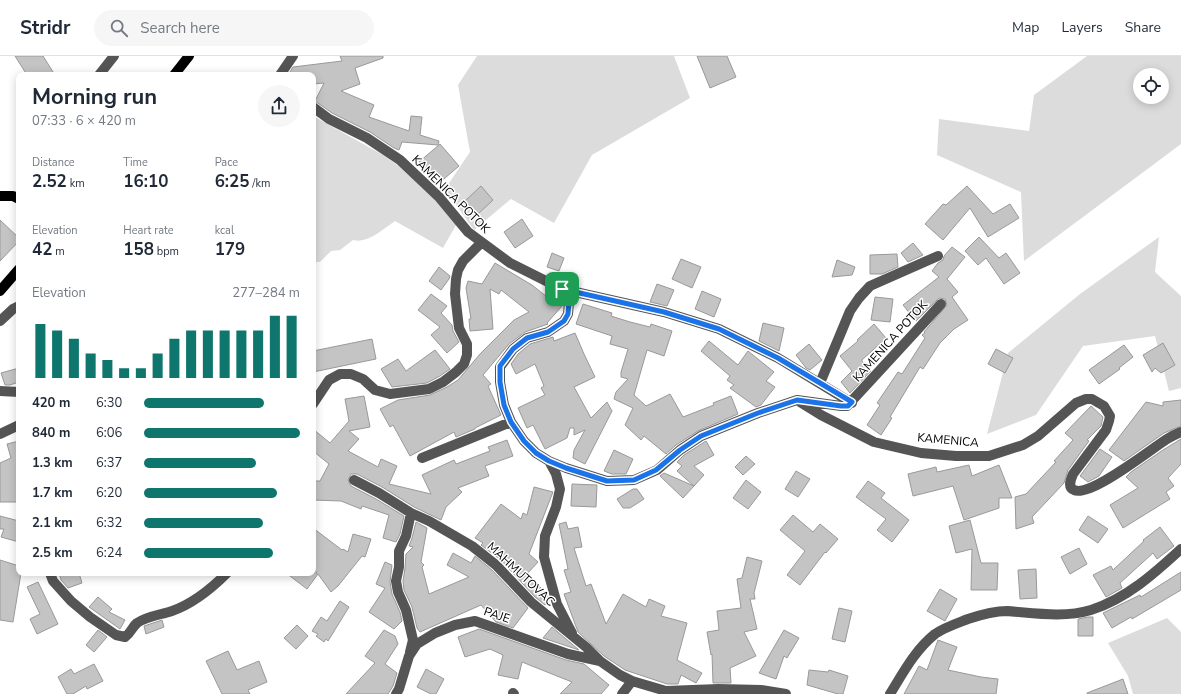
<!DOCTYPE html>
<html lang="en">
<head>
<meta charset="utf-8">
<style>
	:root { --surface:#fff; --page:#f6f6f7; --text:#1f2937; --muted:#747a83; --line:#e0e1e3; --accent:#0f766e }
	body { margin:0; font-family:"Nunito Sans",sans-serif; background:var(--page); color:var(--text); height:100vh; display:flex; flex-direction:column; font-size:15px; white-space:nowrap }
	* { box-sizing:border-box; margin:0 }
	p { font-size:13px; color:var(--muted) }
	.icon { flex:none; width:22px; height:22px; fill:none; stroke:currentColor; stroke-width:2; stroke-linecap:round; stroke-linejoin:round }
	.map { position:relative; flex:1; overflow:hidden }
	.details { position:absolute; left:16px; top:16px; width:300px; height:504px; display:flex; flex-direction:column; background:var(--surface); border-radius:8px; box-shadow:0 2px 10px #0003 }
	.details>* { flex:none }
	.tools { position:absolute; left:1133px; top:12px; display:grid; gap:8px }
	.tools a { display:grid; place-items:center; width:36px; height:36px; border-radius:50%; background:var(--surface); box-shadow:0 2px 10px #0003; font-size:20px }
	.pin { position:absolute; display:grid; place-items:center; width:34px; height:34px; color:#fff; margin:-17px; border-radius:8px; box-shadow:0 2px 6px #0006 }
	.round { display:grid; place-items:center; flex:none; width:42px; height:42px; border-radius:21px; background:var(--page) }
	.head { display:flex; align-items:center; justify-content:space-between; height:68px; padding:0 16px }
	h1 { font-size:22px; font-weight:700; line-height:30px }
	.stats { display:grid; grid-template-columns:repeat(3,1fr); gap:6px; height:68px; padding:4px 16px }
	.stats div { display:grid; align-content:center }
	.stats b { font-size:17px; font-weight:700 }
	.stats small { font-size:11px; font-weight:400 }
	.stats p { font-size:11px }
	.chart { height:112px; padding:8px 16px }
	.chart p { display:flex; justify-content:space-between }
	.chart svg { width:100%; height:72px; margin-top:4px; stroke:var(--accent); stroke-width:6 }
	ul { padding:0 16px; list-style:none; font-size:13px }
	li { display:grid; grid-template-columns:64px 48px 1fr; align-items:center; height:30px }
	li i { height:10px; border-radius:5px; background:var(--accent) }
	header { display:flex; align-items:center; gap:24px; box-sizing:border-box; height:56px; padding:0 20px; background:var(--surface); border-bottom:1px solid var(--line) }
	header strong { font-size:19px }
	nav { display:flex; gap:22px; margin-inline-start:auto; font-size:14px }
	.search { width:280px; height:36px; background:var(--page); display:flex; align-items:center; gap:10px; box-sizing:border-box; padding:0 14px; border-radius:22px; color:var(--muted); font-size:15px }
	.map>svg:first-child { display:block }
	.green { fill:#dcdcdc; fill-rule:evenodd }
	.building { fill:#c4c4c4; stroke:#999 }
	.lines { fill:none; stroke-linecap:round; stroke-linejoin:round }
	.minor { stroke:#555; stroke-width:10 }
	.major { stroke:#000; stroke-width:10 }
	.route-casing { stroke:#fff; stroke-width:8 }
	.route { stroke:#1a73e8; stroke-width:5 }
	.labels { text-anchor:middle; stroke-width:3; stroke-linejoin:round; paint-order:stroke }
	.street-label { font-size:12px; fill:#000; stroke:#fff }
</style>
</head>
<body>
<header>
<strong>Stridr</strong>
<div class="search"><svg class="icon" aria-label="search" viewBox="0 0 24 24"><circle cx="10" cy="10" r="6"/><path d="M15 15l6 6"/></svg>Search here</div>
<nav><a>Map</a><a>Layers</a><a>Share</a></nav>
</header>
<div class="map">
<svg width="1181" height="638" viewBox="0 0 1181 638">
	<rect width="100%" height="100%" fill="#fff"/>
	<path class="green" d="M477,0h197l16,42 -98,57 -38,68 -43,-24 -37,31 -29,-41 25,-37 -12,-67z
		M1087,0h94v88l-157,117 -3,-69 -84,-37 2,-36 90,12 5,-36zM1140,19h22v22h-22z
		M313,60l70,39 17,12 37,35 19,23 -13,23 -48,-27c-12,8 -27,23 -42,19l-13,10 -9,1 -11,11h-7z
		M1159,181l-4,35 26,24v92l-12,3 -14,-55 -72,10 -47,69 -49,19 21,-81 72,-59z
		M1167,562l14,14v62h-48l-5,-18 -20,-33z"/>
	<path class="building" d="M15,0h28l12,19h-28z
		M340,0h43v2l-28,10 5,16 -19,7 33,14 -5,12 40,14 2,-15 11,1 -2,18 19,6 -1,4 -36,-3 -3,8 -5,-2 -24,-16 -38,-19 -17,-12 9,-18 -11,1v-9h-23v-3l3,-5 49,-6z
		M697,0h30l9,21 -26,11z
		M440,88l19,22 -21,18 -19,-22z
		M481,130l12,14 -15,14 -13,-13z
		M967,130l26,28 17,-10 9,14 -31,19 -18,-29 -27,32 -18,-16 18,-20 3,1z
		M522,163l11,17 -18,12 -11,-16z
		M0,164l19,18v3l-19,20z
		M979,181l20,21 7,-5 14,20 -16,11 -18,-26 -8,7 -13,-14z
		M913,187l10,12 -15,7 -7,-9z
		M952,191l13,10 -18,22 11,13 -6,5 16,23 -14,9 -14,14 -17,26 -3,-2 -30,50 2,1 -11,17 -14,-10 13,-20 -3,-2 21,-31 4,2 23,-36 -3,-3 3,-2 -1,-1 23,-27 -2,-6 -6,-1 -23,23 -13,-16 36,-28 -7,-6 6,-8 5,-3 1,-4z
		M552,197l12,5 -5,13 -12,-4z
		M897,198l1,13 -16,7h-12v-19z
		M681,203l20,8 -9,21 -20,-9z
		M837,204l18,7 -3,8 -20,2z
		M495,207l37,22 15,12 2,-2 13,8v3l-15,17 1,1 -23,8 -16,12 -26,31 8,9 -3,2 13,29 -26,13v1l-19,8 -2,-5 -44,24 -17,-31 -3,2 -10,-18 18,-9 32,-5 17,-8 11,-7 22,-26 34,-34 15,-8 -28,-22 -2,4 -9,-5 3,40 -23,2 -1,-12h2l-5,-31 2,-7 14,3z
		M439,211l11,9 -1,3 -8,11 -12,-9z
		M657,228l17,6 -7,16 -17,-4z
		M702,235l19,8 -7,18 -19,-8z
		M431,238l16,12 -6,7 11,12 1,6 6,11 -12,11 -16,-18 9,-8 -22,-17z
		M875,241l18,2 -3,23 -19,-2z
		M583,248l29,9 -1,3 19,6 20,5 1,-3 21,7 -8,25 -17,-6 -13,45 12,11 24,-12 13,23 31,-12 -1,-2 18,-7 7,18 -40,17 -22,14 -10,9 -22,-18 -3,4 -16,-15 8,-17 -19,-9 2,-7 12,-13 -7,-2v-5l7,-23 -18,-5 2,-8 -36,-12z
		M763,267l21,5 -5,23 -20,-10z
		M874,268l12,14 -24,22v1l9,10 -21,22 -9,-11 11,-11 -12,-15 18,-15 -1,-1z
		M575,277l9,21 11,23 -21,10 17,31 16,-16 5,9 -27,53 -12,-6 1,-8 11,-20 -11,5v-7h-4l-3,10 -22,11 -12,-24 -6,3 -9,-20 27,-13 -4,-7 3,-2 -9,-22 -19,10 -5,-10 7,-10 12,-10 23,-7 1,4z
		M372,283l4,20 -63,13v-21z
		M709,285l29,24 10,-14 26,21 -8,9 9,6 -14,18 -5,2 -26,-19 4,-3 -7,-5 3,-4 -29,-25z
		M1163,287l12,22 -14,8 -6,-5 -3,4 -9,-17z
		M809,288l13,16 -12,10 -4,-2 -10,-13z
		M1124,289l9,12 -14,11 1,1 -21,15 -10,-14z
		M996,293l17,9 -8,15 -17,-9z
		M435,294l15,19 -10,7 -13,7 -35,4 -11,-18 17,-10 8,12z
		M19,312v14l-9,3h-5l-4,-12z
		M364,340l6,31 -21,4 10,8 -11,12 30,16 3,-8 16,7 -8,18 42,10 -9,-19 32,-15 2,4 34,-13 -2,-4 19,-7 6,16 -28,10 4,10 -31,12 4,4 -16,15 -5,13 -27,-13 -32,-20 -25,-13h-6l-3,6 3,6 25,13 28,17 -4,18 -4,8 -13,-4 6,-23 -27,-9 -1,3 -20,-8 -28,-1v-19h7l9,-17 -16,-13v-22l17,14 19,-22 -4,-22z
		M1181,344v26l-17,7 -40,28 -15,-11 37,-48 17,4v-4z
		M1091,350l12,11 -2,9 -14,14 2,1 -21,29 -4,13 -32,34 2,6 -18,6 -1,-32 11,-3 30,-32 -2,-1 19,-21 -8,-7z
		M1181,383v25l-13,14 6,8 -8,6 4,7 -47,29 -13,-23 28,-17 -12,-11 5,-5 32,-22z
		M19,385v61h-19v-39l11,-5 -4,-14z
		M706,385l8,14 -20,11 10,9 -21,23 -23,-22 4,-3 30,13 -17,-15 5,-5 -5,-4 7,-7z
		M1100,393l12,8 -13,19 -11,6 -8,-6z
		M614,394l19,9 -7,15h-14l-8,-3z
		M746,400l9,8 -12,11 -8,-8z
		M969,409l3,11 27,-11 13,33h-13v10l-35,12 -11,-34 -40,10 -5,-22 28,-7 1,5z
		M796,415l14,8 -12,18 -13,-8z
		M746,424l15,12 -13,17 -15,-11z
		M868,425l17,12 -4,5 28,22 -17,22 -15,-12 9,-11 -30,-22z
		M572,428l25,1 -1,22 -25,-1z
		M534,431l19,5 -24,62 9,8 -11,12 20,20 2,7 -4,4 -10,-8 -34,-37 -20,-15 2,-2 -8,-5 26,-34 20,15 2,-6 4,2z
		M633,433h4l7,10 -14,9h-7l-6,-9z
		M793,459l20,17 7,-8 18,15 -12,14 -1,-1 -25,33 -13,-10 18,-24 -25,-21z
		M0,460l19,5v21l-18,-5 3,-8h-4z
		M1088,460l20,13 -10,14 -19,-13z
		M970,464l11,43h17l-1,27h-26l1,-41 -16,4 -7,-27z
		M416,466l11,6 -6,34 3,3 -2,2 7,27 40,-17 -22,-12 6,-12 18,10 4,-7 17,14 36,38 -15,20 -17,-6 -15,-17 -61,27 -3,-4 -5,-21 -8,-17 -1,-9 2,-13 1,-14 7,-7 -4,-1 3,-8z
		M566,466l2,7 10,-2 4,20 -8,1 12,38 5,-2 15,40 17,-30 23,13 3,-8 16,7 -4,10 26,7 -10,37 25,13 -6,10 -15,-8 -3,9h-11l-42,-14 -21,-14 -26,-24 -14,-38 7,-2 -7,-22 4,-1 -9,-45z
		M1160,471l14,19 -17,13 -4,-6 -33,30 2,5 -16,9 -13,-22 18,-9 2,4 31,-29 -1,-1z
		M313,472l29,22 1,-1 5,3 5,-18 18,5 -6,18 -3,-1 -24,30 -7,6 -13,-18 -11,15 -21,-16h31l-4,-5z
		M1079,492l8,16 -17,10 -9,-17z
		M747,501l15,4 -8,32 1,6h-5l7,30 -13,3 12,24 -26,12 1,15h-18l-1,-29 -1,1 -4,-23 12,-2 -2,-19 24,-3 -4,-29 5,-1z
		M0,504l19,6v7h2l-8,49 -13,-2z
		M385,506l7,3 -2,17 2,12 8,18 2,9 -8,8 -25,-17 16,-24 -9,-4z
		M1036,513l1,29 -17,1 -2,-29z
		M1181,516v18l-49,29 -1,-2 -19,11 -9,-15 37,-18 1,2z
		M59,517h20l3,10 -14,5 -7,-8z
		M38,526l20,42 -21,10 -7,-15 10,-5 -13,-27z
		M940,533l17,10 -12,22 -18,-10z
		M98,541l14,12 -3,3 16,8 -5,9 -31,-22z
		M340,545l9,6 -21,34 -2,-2 -2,3 -8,-6 2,-2 -6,-3 9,-14 6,4z
		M839,552l13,3 -7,31 -13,-3z
		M1088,561h5v19h-15v-17z
		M162,564l2,7 -18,7 -2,-8z
		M297,569l11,11 -12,13 -12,-11z
		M552,571l27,23 -36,-12z
		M479,573l87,31 18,4 25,21 -8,9h-41l12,-12 -50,-20 -4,17 -20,-4 5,-20 -13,-6 -25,8 -7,-20z
		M98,574l9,7 -13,15 -8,-7z
		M384,574l11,6 3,8 -13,20 12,9 -4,13 -5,8h-42l29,-31 -10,-7z
		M784,574l15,8 -12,20 -3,-2 -8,23 -17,-6z
		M938,584l19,7 -9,23 33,7 17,2 -2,15h-92l15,-28 8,4z
		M228,595l9,19 22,-9 8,21 -19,8 2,4h-28l-16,-33z
		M94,608l9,17 -16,8 -1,-3 -13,8h-6l-9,-17 13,-8 3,5z
		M426,613l18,10 -8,15h-5l-14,-7z
		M809,614l19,2 1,-2 19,6 -5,18h-5l-31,-9z
		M1123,623l5,15h-41v-1z"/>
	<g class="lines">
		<path class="minor" d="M99,19l15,-19
			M280,19l13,-19
			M313,51l16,12 38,19 33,22 39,37 29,35 42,31 52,26 102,23 55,17 59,29 74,45
			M562,233l7,13 -1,12 -4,7 -16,11 -21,6 -14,11 -13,18v15l4,23 7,17 13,19 12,12 13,8 17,7 41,13 27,-1 23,-10 23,-20 21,-14 57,-23 39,-13 44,6h6l94,-102
			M0,265l13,-12 6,-3
			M820,327l30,-72 9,-13 11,-12 68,-30
			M0,335l19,1
			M800,346l21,13 53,27 47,11 35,3h33l34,-11 15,-9 38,-33 10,-4h6l12,7 6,10 -1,5 -3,9 -33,44c-2,5 -6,13 1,16 16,8 77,-41 93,-51 5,-3 9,-5 14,-7
			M313,348l16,-24 11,-6h11l12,5 12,11 15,4 39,-5 14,-7 13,-10 8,-8 3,-9v-11l-8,-16 -4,-34 1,-15 2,-9 5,-9 18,-18
			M0,378l19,-9
			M422,402l89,-36
			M549,405l7,13 4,15 -4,18 -11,29 -1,21 13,47 15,29
			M354,424l25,13 32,20 18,8 43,25 24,19 35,37 55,45 14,14 20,14 12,6 34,10 53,-2 42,1 25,4
			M50,517l3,8 18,20 19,16 26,18 9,2c6,-4 7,-10 12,-14 10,-7 23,-8 35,-12 20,-7 40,-23 55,-38
			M410,596l3,-12 -7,-30 -8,-18 -2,-11 3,-14v-16l7,-15 5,-23
			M513,637l1,1
			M396,638l3,-5 10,-33 8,-12 18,-11 20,-8 20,-4 93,33 32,7
			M622,638l10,-13
			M890,638c13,-21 25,-44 45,-60 10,-7 23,-11 33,-15 12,-4 26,-8 39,-8 27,2 58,7 84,-1 35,-11 64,-37 90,-61"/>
		<path class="major" d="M174,19l15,-19
			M0,140h13l6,3
			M0,235l19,-22"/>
	</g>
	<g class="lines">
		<defs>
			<path id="route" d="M562,233l102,23 55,17 59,29 74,44 -4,4h-7l-44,-6 -39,13 -57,23 -21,14 -24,20 -22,10 -27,1 -41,-13 -17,-7 -13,-8 -12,-12 -13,-19 -7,-17 -4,-23v-16l13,-17 14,-11 21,-6 16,-11 4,-7 1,-12z"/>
		</defs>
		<use href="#route" class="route-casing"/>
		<use href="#route" class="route"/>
	</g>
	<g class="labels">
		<g class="street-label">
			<text transform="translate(451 138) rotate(45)" y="4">KAMENICA POTOK</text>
			<text transform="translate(890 285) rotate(-48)" y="4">KAMENICA POTOK</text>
			<text transform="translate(948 384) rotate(5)" y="4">KAMENICA</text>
			<text transform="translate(521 518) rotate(43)" y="4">MAHMUTOVAC</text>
			<text transform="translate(497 559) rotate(19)" y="4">PAJE</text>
		</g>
	</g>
</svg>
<div class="tools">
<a><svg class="icon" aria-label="locate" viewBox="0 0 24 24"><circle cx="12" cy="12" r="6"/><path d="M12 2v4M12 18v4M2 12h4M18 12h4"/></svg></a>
</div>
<div class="pin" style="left:562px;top:233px;background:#1e9e55"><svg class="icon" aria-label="arrive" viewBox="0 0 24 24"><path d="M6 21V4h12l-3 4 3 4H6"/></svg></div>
<section class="details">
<div class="head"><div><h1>Morning run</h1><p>07:33 · 6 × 420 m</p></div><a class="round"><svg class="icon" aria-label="share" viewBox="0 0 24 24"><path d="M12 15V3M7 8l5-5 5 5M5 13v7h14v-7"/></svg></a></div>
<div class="stats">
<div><p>Distance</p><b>2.52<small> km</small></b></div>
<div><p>Time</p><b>16:10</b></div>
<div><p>Pace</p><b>6:25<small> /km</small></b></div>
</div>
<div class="stats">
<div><p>Elevation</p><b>42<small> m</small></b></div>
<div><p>Heart rate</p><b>158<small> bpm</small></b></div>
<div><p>kcal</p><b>179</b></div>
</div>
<div class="chart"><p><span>Elevation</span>277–284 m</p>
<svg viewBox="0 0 160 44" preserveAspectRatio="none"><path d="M5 44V11M15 44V15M25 44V20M35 44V29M45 44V33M55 44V38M65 44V38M75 44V29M85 44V20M95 44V15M105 44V15M115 44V15M125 44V15M135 44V15M145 44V6M155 44V6"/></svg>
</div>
<ul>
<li><b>420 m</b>6:30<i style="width:77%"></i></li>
<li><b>840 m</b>6:06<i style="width:100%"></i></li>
<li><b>1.3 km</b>6:37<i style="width:72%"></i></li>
<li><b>1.7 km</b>6:20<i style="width:85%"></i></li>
<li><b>2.1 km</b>6:32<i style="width:76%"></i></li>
<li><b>2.5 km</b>6:24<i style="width:83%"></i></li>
</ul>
</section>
</div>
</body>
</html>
